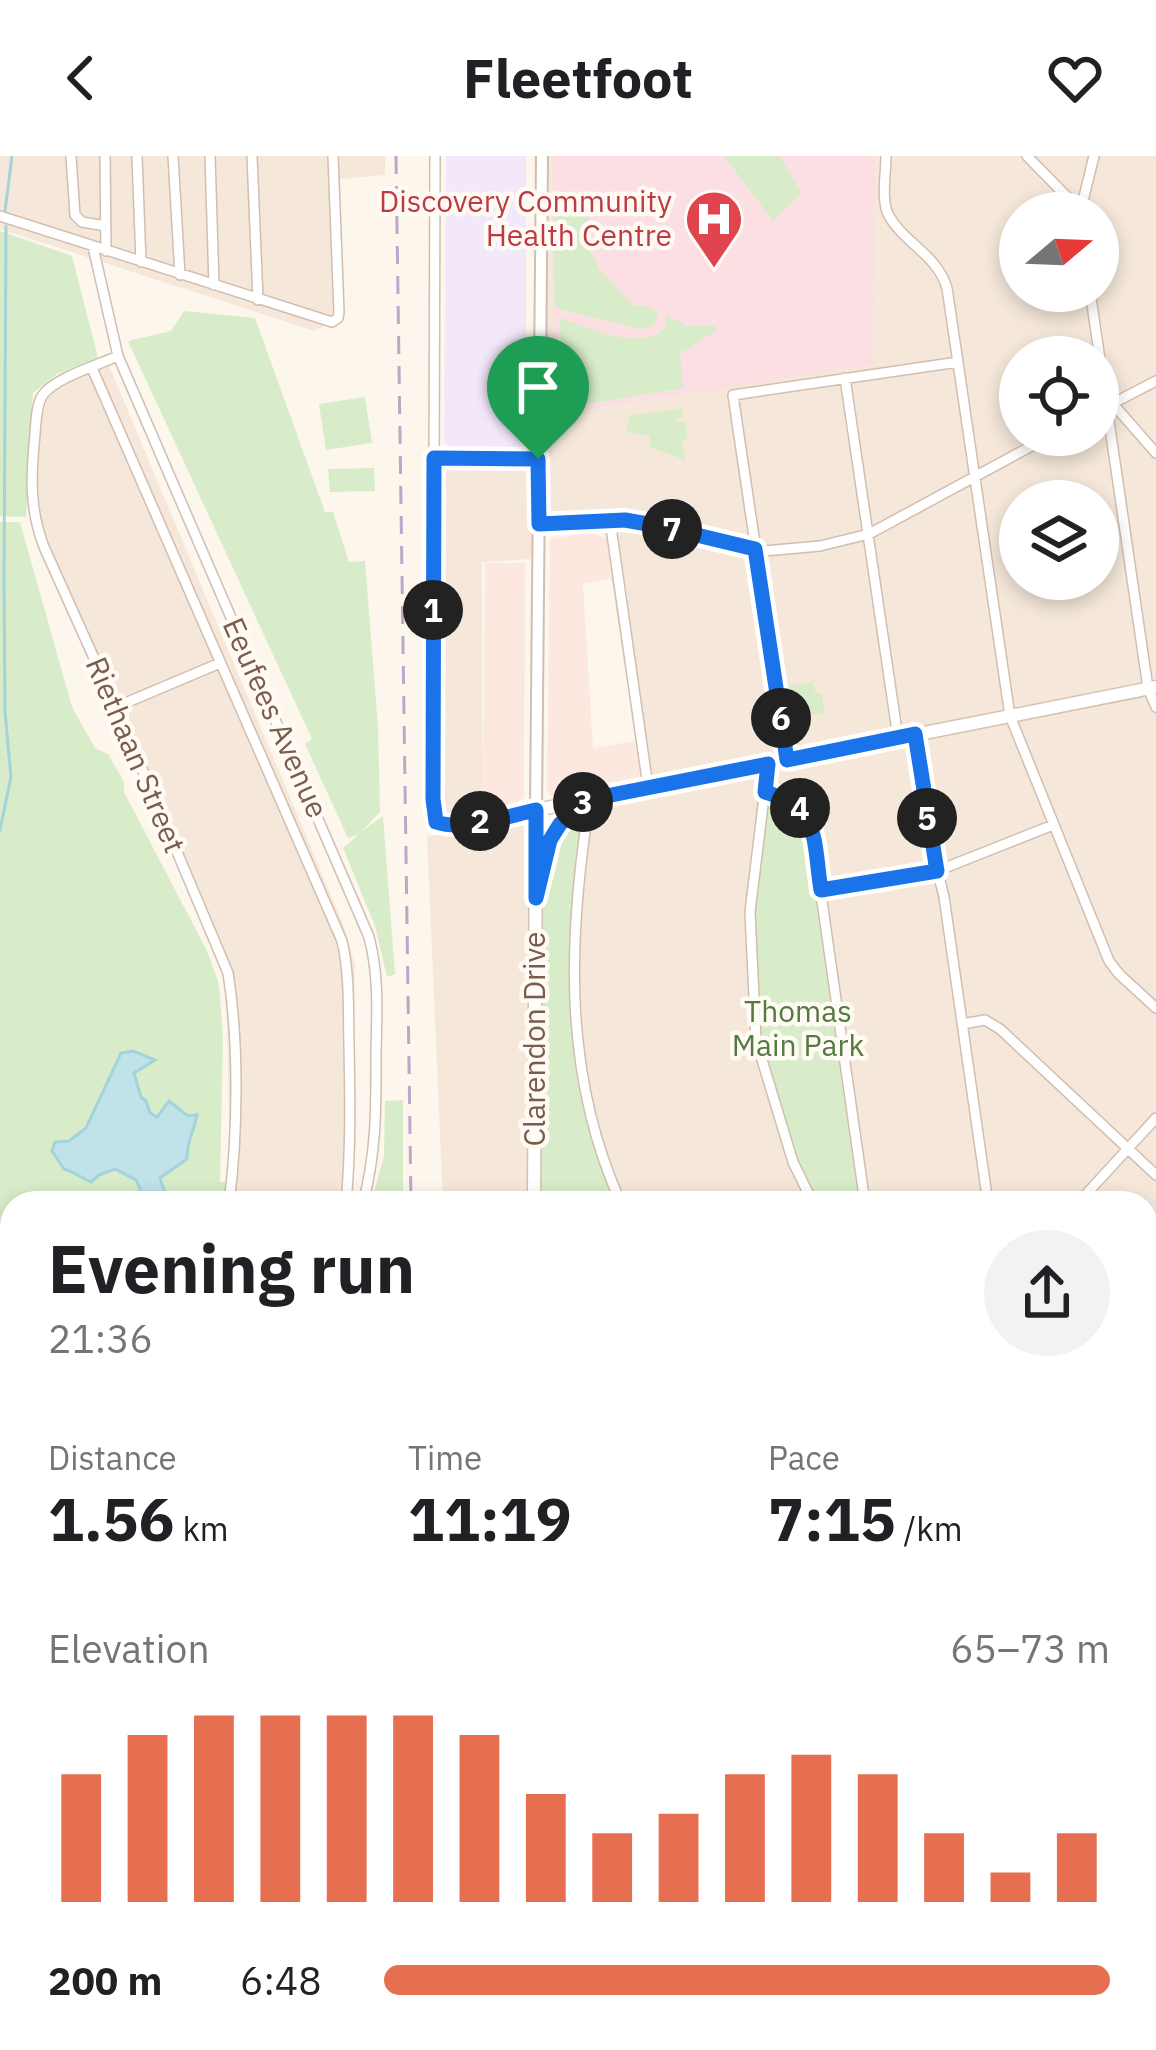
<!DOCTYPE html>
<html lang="en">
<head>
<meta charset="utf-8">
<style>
	:root { --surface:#fff; --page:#f2f2f2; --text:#202124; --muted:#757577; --accent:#e76f51 }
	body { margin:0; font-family:"IBM Plex Sans",sans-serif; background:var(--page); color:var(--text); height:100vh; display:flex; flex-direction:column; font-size:45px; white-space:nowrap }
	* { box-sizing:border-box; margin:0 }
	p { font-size:39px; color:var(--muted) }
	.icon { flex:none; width:66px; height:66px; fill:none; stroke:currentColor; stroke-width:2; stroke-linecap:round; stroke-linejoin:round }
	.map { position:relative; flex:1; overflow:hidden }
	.drawer { position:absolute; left:0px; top:1035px; width:1158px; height:861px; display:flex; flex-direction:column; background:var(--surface); border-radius:36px 36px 0 0; box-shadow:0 6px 18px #0003 }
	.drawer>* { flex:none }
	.needle { width:78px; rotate:71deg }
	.controls { position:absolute; left:999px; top:36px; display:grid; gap:24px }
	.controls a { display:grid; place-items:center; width:120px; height:120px; border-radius:50%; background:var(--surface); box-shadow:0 6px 18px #0003; font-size:60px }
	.pin { position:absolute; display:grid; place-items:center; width:102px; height:102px; color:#fff; margin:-123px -51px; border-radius:50% 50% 50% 0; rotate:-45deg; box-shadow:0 0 12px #0007 }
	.pin .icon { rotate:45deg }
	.km { position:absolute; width:60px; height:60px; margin:-30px; border-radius:50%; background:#222; color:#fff; font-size:33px; line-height:60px; text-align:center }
	.round { display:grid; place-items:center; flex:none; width:126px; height:126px; border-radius:63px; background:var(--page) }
	.head { display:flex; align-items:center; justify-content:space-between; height:204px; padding:0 48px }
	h1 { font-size:66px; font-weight:800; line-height:90px }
	.figures { display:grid; grid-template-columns:repeat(3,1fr); gap:18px; height:204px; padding:12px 48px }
	.figures div { display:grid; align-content:center }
	.figures b { font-size:60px; font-weight:800 }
	.figures small { font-size:33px; font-weight:400 }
	.figures p { font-size:33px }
	.chart { height:336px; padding:24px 48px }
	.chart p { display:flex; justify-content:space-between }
	.chart svg { width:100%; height:216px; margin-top:12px; stroke:var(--accent); stroke-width:6 }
	ul { padding:0 48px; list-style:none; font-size:39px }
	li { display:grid; grid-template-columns:192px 144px 1fr; align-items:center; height:90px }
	li i { height:30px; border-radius:15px; background:var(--accent) }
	header { display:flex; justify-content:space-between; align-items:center; height:156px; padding:0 48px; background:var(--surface); font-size:54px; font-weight:800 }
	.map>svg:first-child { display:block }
	.residential { fill:#f5e8da; fill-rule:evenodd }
	.commercial { fill:#fde8e0 }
	.education { fill:#f3e8fa }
	.medical { fill:#fbdfe3 }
	.green { fill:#d8ecc9 }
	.water { fill:#bfe3e8; stroke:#a5d3da; stroke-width:3 }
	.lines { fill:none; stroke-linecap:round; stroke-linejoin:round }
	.stream { stroke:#a5d3da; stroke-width:3 }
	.minor-casing { stroke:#d1beb0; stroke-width:12 }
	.tertiary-casing { stroke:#d1beb0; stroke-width:14 }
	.secondary-casing { stroke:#d6c0b0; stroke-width:15 }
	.minor { stroke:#fff; stroke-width:9 }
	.tertiary { stroke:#fff; stroke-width:10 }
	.secondary { stroke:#fff; stroke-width:12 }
	.rail { stroke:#b9a8c9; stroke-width:3; stroke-dasharray:18 12; stroke-linecap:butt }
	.route-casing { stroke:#fff; stroke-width:24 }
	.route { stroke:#1a73e8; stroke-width:15 }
	.labels { text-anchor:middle; stroke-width:9; stroke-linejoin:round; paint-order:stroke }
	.health-label { font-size:30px; fill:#be3a42; stroke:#fffaf3; text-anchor:end }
	.street-label { font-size:30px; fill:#7a5c4d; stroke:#fffaf3 }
	.park-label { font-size:30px; fill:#537a41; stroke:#fffaf3 }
</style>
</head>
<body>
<header><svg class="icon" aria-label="back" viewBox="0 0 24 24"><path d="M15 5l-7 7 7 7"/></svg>Fleetfoot<svg class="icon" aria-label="heart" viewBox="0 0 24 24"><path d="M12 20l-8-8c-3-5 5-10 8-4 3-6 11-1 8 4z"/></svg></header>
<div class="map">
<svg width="1156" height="1894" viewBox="0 0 1156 1894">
	<rect width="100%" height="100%" fill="#fdf6ec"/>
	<path class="residential" d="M0,0h385v19l-45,4 4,136 -29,16 -315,-102z
		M534,0h622v526l-513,101 -40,-256 -57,2zM1020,57h78v78h-78zM1020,201h78v78h-78zM1020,345h78v78h-78z
		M105,200l238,568 12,41 -5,238h-123l3,-40 -4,-180 -9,-29 -187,-434 7,-126z
		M530,307l2,96 -50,3 1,249 -57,7 -1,-350z
		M1156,536v554l-10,2v-45h-521l-8,-15 -30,-102 -10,-140 16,-144z
		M532,659l-5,388h-84l-16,-366z
		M12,1534v144h-12v-140h9z"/>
	<path class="commercial" d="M591,376l14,6 6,40 -28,6 10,164 42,-7 5,36 -9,6 -73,17 -11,-8 3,-253z
		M485,407h40l-1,234 -11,10 -30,4z
		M537,1884h163v10h-163z"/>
	<path class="education" d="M446,0h80v285l-7,7h-68l-7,-6z"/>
	<path class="medical" d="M553,0h322l-1,208 -320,51z"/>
	<path class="green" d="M724,0h56l22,37 -29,28z
		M559,56l30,6 -6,18 17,34 34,36c10,-1 18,0 24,8l-4,11 -13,4 -79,-19 -8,-5 -1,-92z
		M0,75l72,25 26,102 -41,16 -24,19 -7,124 -26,-1z
		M184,155l71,7 70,194h8l16,50 16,-1 13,166 2,85 -18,19 21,-15 12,158 -8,3 -12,-51 -32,-78 16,-14 -11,4 -43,-94 7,-5 -184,-398 43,-10z
		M666,159l21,11h29l1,5c-14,6 -23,16 -37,21l3,36 -123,21v-91c32,10 74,33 105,11z
		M365,241l7,46 -46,7 -7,-46z
		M682,252l2,8 -8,2 2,4 7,-1 3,17 -6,3 4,19 -35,-12 -2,-12 -23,-4 4,-16z
		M374,312l1,23 -45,1 -2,-23z
		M0,366h20l52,185 23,41 13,6 16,28v10l83,159 12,33 4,54 -3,144h6l-3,21h-211v193l-12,2z
		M812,526l4,11h6l2,20 -9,2 -6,-3 -10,15 5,4 -9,4 -7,-49z
		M776,643l18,8 13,16 54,380h-45l-13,-25 -44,-137 -6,-126 13,-109z
		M586,648l-16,141 6,115 5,29 37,114h-79l1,-313 9,-42z
		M403,944v103h-32l13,-47 1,-55z
		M1156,1116v406l-10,-1v-404z
		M12,1286v238l-9,8h-3v-245z
		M1156,1859v35h-137v-10h127v-24z"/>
	<path class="water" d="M133,895l22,9 -21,13 7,24 5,4 4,12 7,4 12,-16 19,15 9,-1c-3,16 -11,28 -10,44l-27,19 6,18 -3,7h-16l-11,-23 -21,-11 -16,6 -8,7c-10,-4 -16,-10 -27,-13l-12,-18 3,-9 14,-1 17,-13 35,-75z"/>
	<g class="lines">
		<path class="stream" d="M5,55l7,-55
			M0,674l11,-53 -6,-65 -1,-130 2,-356
			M1146,1332l10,5
			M0,1490l12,-5"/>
		<defs>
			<path id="minor" d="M71,0l4,59 7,7 24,4
				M105,0l1,95
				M137,0l4,106
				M173,0l7,119
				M210,0l4,129
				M252,0l6,144
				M435,0l-2,643 2,19 4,6h27l70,-14
				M886,0c0,17 -5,42 2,58 14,28 49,40 59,74l63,428 99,245 10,13 37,34
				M1027,0l53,54
				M1080,57l14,-57
				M0,60l332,106 6,-4 1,-6 -6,-156
				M93,91l25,109 251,581c10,38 8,76 7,114 0,55 1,99 -13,152
				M1090,135l58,397 8,19
				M118,200c-20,9 -64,22 -76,40 -6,11 -6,26 -7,38 -4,41 -6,74 9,113l72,160 112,266c11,69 10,161 1,230
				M92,212l250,573c8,34 6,69 7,103 1,53 2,106 -3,159
				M845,222l53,360
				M1113,248l43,49
				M1098,255l58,-30
				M433,302l106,1
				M610,364l38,267
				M539,368l86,-4 139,31 56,-5 49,-12 183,-99
				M116,551l104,-44
				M915,579l18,117 11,45 44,306
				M787,604l-54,-365 225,-33
				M768,608l-18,148 6,128 37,122 20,41
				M765,636c23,6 40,15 47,39l53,372
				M590,642c-22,137 -28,276 31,405
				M821,734l116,-19 116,-46
				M962,868l23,-4 15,9 156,146
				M1078,1047l78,-85
				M0,1596h12
				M0,1688h12
				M1146,1719l7,-194
				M0,1827h12
				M1146,1839l10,-4
				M121,1894v-10
				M177,1894v-10
				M287,1894l5,-10
				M343,1894l3,-10
				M751,1894v-10
				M874,1894l23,-10
				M978,1894v-10
				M992,1894l1,-10"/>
			<path id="tertiary" d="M536,654l6,-654
				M1146,1096l10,-1
				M1146,1113l10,-2
				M527,1894l1,-10"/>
			<path id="secondary" d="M542,711c6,-30 21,-47 43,-67
				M534,1047l2,-393 620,-123
				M0,1259l12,-2
				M0,1274l12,-2"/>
		</defs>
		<use href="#minor" class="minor-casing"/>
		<use href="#tertiary" class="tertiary-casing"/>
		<use href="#secondary" class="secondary-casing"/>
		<use href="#minor" class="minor"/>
		<use href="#tertiary" class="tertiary"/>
		<use href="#secondary" class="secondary"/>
		<path class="rail" d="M396,0l15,1047
			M313,1894l2,-10"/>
	</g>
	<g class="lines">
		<defs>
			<path id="route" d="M434,302l104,1 1,65 86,-4 34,6 96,23 32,211 128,-26 22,137 -116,19c-8,-49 0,-82 -56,-98l3,-28 -182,36 -26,24 -10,16 -14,58v-88c-29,6 -71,22 -100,12l-3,-23z"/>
		</defs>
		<use href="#route" class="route-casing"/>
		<use href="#route" class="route"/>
	</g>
	<defs>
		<symbol id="hospital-pin" viewBox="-11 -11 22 30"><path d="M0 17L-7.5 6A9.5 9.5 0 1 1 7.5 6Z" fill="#e0444e" stroke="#fffaf3"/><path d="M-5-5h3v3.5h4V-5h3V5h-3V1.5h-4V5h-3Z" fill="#fff"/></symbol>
	</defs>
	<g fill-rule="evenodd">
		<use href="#hospital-pin" x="681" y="30" width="66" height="90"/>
	</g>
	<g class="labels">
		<g class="health-label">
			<text x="672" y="56">Discovery Community<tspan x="672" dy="34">Health Centre</tspan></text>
		</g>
		<g class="street-label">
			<text transform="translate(275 562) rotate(66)" y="10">Eeufees Avenue</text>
			<text transform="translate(135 599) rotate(67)" y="10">Riethaan Street</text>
			<text transform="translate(535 883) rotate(-90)" y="10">Clarendon Drive</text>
		</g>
		<g class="park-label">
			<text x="798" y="866">Thomas<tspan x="798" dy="34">Main Park</tspan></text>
		</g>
	</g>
</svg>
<div class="controls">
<a><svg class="needle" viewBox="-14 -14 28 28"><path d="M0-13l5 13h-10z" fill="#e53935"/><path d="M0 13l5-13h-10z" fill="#757577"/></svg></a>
<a><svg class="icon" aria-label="locate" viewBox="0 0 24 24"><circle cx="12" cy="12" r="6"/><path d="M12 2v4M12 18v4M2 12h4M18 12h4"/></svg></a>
<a><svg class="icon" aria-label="layers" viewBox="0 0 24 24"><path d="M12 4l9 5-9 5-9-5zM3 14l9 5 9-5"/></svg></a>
</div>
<div class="pin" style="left:538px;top:303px;background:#1e9e55"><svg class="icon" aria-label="arrive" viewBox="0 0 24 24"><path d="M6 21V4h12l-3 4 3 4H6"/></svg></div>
<b class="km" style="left:433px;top:454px">1</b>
<b class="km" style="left:480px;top:665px">2</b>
<b class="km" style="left:583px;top:646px">3</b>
<b class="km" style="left:800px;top:652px">4</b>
<b class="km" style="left:927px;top:662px">5</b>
<b class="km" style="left:781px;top:562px">6</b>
<b class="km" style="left:672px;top:373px">7</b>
<section class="drawer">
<div class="head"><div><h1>Evening run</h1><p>21:36</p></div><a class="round"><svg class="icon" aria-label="share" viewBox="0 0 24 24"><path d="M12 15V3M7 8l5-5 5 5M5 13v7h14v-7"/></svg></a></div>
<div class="figures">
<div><p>Distance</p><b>1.56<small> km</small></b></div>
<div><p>Time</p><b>11:19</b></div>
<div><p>Pace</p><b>7:15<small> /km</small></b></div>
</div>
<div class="chart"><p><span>Elevation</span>65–73 m</p>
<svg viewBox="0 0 160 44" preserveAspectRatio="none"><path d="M5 44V18M15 44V10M25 44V6M35 44V6M45 44V6M55 44V6M65 44V10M75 44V22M85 44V30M95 44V26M105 44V18M115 44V14M125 44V18M135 44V30M145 44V38M155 44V30"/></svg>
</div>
<ul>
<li><b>200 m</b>6:48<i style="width:100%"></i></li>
</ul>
</section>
</div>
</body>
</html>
